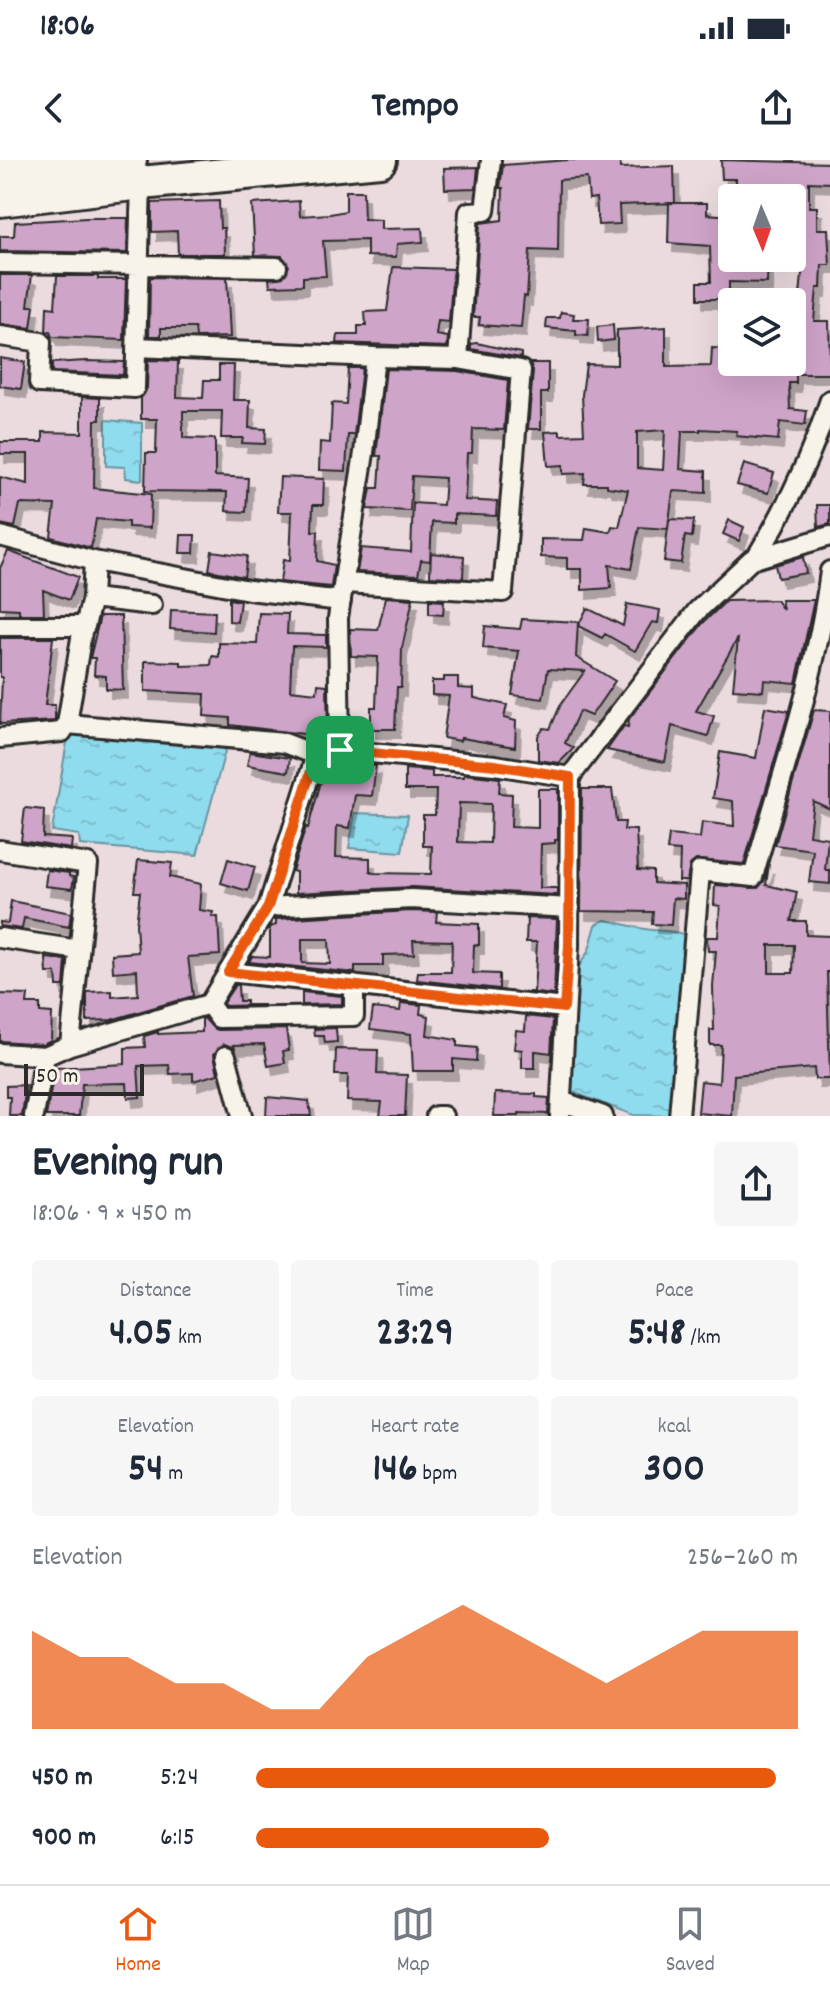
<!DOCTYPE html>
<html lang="en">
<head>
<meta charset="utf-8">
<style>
	:root { --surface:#fff; --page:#f6f6f7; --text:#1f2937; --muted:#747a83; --line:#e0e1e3; --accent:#ea580c }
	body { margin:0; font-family:Dekko,sans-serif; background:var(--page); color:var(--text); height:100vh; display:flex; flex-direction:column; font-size:30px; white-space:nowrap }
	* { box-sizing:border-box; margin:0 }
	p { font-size:26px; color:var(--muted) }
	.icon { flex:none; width:44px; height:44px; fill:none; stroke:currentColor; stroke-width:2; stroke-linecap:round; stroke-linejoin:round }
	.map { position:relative; height:956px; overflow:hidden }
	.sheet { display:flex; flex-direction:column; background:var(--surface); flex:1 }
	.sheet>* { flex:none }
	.needle { width:52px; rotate:178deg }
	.controls { position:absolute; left:718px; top:24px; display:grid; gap:16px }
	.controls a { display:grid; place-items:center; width:88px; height:88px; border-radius:8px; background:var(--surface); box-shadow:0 8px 32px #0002; font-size:40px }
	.scale { position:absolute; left:24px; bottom:20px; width:120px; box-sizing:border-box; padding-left:8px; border:4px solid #2b2b2b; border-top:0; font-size:22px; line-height:28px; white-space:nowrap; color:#2b2b2b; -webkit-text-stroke:6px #f7f3e8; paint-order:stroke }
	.pin { position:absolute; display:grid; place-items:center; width:68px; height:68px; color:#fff; margin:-34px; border-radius:16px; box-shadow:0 4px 12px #0006 }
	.round { display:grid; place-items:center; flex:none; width:84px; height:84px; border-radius:8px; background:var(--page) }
	.summary { display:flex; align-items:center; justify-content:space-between; height:136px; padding:0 32px }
	h1 { font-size:44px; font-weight:800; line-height:60px }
	.figures { display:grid; grid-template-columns:repeat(3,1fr); gap:12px; height:136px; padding:8px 32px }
	.figures div { display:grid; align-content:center; border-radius:8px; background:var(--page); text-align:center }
	.figures b { font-size:40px; font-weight:800 }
	.figures small { font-size:22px; font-weight:400 }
	.figures p { font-size:22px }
	.chart { height:224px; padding:16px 32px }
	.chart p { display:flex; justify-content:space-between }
	.chart svg { width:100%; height:144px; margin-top:8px; fill:var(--accent); opacity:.7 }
	ul { padding:0 32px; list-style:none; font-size:26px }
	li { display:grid; grid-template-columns:128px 96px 1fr; align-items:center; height:60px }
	li i { height:20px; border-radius:10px; background:var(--accent) }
	.status { display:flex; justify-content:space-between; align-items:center; height:56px; padding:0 40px; background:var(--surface); direction:ltr }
	.status svg { height:22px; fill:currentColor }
	header { display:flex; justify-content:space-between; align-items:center; height:104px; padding:0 32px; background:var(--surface); font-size:36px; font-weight:800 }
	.menu { display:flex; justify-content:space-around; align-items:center; height:112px; border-top:2px solid var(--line); background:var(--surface); font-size:22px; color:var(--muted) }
	.menu a { display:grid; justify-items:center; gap:4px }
	.menu .on { color:var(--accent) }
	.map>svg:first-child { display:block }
	.water { fill:url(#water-ripples); stroke:#6795a0; stroke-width:2 }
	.building { fill:#cfa4c9; stroke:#2b2b2b; stroke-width:2; fill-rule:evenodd; filter:url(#shadow) }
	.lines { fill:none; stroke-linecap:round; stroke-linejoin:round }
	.street-casing { stroke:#2b2b2b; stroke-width:24 }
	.highway-casing { stroke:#2b2b2b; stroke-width:38 }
	.street { stroke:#f7f3e8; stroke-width:18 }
	.highway { stroke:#f7f3e8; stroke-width:32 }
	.route-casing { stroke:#fff; stroke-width:16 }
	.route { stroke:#ea580c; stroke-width:10 }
</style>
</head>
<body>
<div class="status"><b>18:06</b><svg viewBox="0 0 49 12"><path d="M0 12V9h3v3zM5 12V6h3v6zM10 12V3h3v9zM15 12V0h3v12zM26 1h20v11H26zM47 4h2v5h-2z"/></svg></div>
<header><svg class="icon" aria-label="back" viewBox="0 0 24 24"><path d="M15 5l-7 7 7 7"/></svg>Tempo<svg class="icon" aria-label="share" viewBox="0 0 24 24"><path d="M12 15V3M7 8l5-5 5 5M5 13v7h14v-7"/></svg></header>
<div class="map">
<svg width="830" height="956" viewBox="0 0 830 956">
	<defs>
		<pattern id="water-ripples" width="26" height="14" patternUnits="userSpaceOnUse" patternTransform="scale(2)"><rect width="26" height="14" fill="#8fdcee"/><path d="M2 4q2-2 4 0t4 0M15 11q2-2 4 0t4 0" fill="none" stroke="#7cbdcc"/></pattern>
		<filter id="shadow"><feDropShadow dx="5" dy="9" stdDeviation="0" flood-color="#0004"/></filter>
	</defs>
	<rect width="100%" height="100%" fill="#ebdbdf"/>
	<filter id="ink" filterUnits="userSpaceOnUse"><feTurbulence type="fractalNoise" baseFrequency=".0125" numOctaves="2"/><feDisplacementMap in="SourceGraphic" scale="16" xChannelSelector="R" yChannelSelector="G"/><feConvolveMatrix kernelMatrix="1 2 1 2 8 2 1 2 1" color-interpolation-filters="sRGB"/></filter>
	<g filter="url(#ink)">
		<path class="water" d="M106,260l36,3v57l-16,-2 -1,-11 -19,-1z
			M77,572l150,12 -30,111 -117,-10 -1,-10 -27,-4 16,-95z
			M355,653l53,2 -6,37 -53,-4z
			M605,760c14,2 26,7 40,9 16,3 32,0 46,9l-20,178 -38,-1 -66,-25 2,-59 7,-15 2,-48 11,-18 7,-25z"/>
		<path class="building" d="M569,0h51l1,8 53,-2 1,37 -56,2 1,19 -22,1 -2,-27 -7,1 -2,-21 -28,2 -1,71 -28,-1 -3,47 -3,-1 -3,32 -42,-3 1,-8h-7l7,-94 22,-3 1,-32h-3l3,-23z
			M721,0l109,3v20l-21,-1v25h8v22h11l2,36h-8l-1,23h-4l-3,33h15l1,53h-34v9h-7l1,26 17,2 -2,14 -25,-3 -2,18 -42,-4 1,-5 -37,-2v2h-18l-2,38 26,2v22l-33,-2 -5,38 -29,-2 -8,42 -22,-4 2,23 -29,2v-21h-15v-11l-26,-1v-18l43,1 2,-12 24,4 2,-6 7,1 9,-37 -21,-3v-3h-23l1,-11 -22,1v-9l-15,1 -3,-34 15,-1v4l24,-1 -2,-39 4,-31 31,1v-35l49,-3v40l45,-1 1,-18 20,1v13h60v-66l8,-1 3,-31h-11v-68l-2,-3 -28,1v4h-26v-19h-14zM665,270l-2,40 -26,-2v-36z
			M478,7l-2,21 -31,1 -1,-21z
			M346,31h17l1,28 17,1v9l41,-1 1,14 -26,2 -1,13 -29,-1v-16l-44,1 3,35 -23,1v8l-33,1 -1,-7 14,-2 6,-11 -7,-10 -27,-1 -3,-51 47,-3 1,15 30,-2 16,-3z
			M219,41l1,27h4l1,26h-47l-1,-23 -25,1v-29z
			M669,43h38v11l25,2 -2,42h38l-1,25 -38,-1v17h-31v-17h13l-1,-36 -42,-3z
			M87,58h41l-1,35 -127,-2v-15h14l1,-14z
			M393,107l60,2 -4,53 -11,-1 -2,14 12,2 -1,10 -110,-4 1,-8h20v-9h8l-1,-14 22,-1z
			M0,115h32l-4,31h6l-3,22 -31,-4z
			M57,116h41v3h26l2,-2 -2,63 -72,-3 -2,-5h-4l1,-25 8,1z
			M150,117l77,1 3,59 -34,1 -1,-10h-34v8h-12z
			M561,152l13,2 -1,5h16l-1,17 -12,-1v-4l-30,-3 1,-10h13z
			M613,165l1,15 -16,2 -1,-15z
			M477,183l44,10v5l-50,-9v-5z
			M0,198l25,4 -4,27 -21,-3z
			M148,200l30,1 -1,36 26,1 1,-18h15v-15h15l-1,35h17l-1,28 17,1 -1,15 -23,-1 1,-5h-22l1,-27h-39v27l32,1v37l33,2 -2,34 -20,-1 1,-19 -82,-1 1,-38h10l1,-34h-16v-21l6,-10z
			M86,201l38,1 -1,13 -71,-3v-9z
			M530,203h18v30h-7v36h-13l5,-58z
			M348,208h14l-8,67h-6l-2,36 -27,-1 1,-28 10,1 2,-40 14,1z
			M386,209l71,2 51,9 -4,50 -31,-1 -1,24h-5l-2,47 32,2 -1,14 -42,-2v9l-22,-1 -2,39 -9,-1 -3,15 -61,-3 4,-24 50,4 2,-49 30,2 2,-27 -33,-2 -2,35 -43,-2 4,-21h8l2,-32h-5z
			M82,237l18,1v22h-5l-1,68 57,6 -1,34 -22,-1v-5l-32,-3 -5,29 -40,-11 4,-32 -35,-1 -5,23 -15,-3v-47l28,7v-30h-28v-12h43v-10l39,1z
			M744,304l30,9 -6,20 -31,-8z
			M280,317l44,2 -1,26h-10l-1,26h6l-1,30 17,4 -3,22 -51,-5 3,-22 7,1 2,-49h-14z
			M817,345h13v19l-12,3z
			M669,359l25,1 -2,17 -7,-1 -4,27 -17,-2z
			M729,360l15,7 -5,14 -16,-7z
			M181,375h14l-1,18h-14z
			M8,391l70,26 -9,23 -26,-10 1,24h-25v-5l-19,-1v-40z
			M212,391l35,5 -3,21 -35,-7z
			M431,393l33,3 -1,22 -33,-2z
			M803,397l3,16 -28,5 -3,-13z
			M386,437l27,2 -11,49 -1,39h-4l-2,42h-24v-22h5l2,-50 -27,-1 -1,-27 28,1z
			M229,439l11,2 -3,21 -8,-1z
			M429,440l15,1 -1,14 -14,-1z
			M776,440l7,10 -2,-10h33l-18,83 -32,-3 -1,11 -30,-2 5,-51 -42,73 18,5 -6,20 -36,-10 -7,36 -58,-12 17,-24 4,1 1,-8 74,-96 23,-22z
			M627,444l33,6 -2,13 -6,-1 -17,29 -30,-17 -3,4 -24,-12 9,-18 36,18z
			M171,450l44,2 -1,20 -44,-3z
			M259,453l29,1 -1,20 39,1v12l-34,-1 -2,44 27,3 1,-9 9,1 1,52 -98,-12v-7l-26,-2 1,-22 -60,-3v-30l36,1v4l30,-1 1,-9 7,1v-14l38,1z
			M100,456h21l2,74 -17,-1v-13l-12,-1 1,-17h-5z
			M522,459l56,3 -2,35 39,24 -24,35 -12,-5 -14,32 9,5 -15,15 -21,-3v-24l6,-8 6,1 11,-25 24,-33 -37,-2 -5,30 -31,-4 7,-44 -36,-3 2,-22 35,3z
			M0,478h53l-8,67h10v16l-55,3 2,-47h-2z
			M444,517h14v11l16,1v9l33,7 -3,13 12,3 -1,26 -54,-9 -1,3 -17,-3 6,-42 -17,-1v-14h12z
			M765,547l24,4 -45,153 -48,-4 -6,5 -3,16h-8l1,-30 -13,-1 2,-15 31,3 2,-16 32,4 -1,-25 -20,-3 7,-46 36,6z
			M814,550l16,1v98l-17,-8 -4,34 19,3 -3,32h5v14l-21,-2 4,-32 -38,-5z
			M250,592l40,6 -2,14 -41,-7z
			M342,602l34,4 -4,30 -17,-1 -5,33 -13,-2 -1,31 34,1v13l3,2 58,1 1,-28h-9v-31h12l1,-25h-31v-21l27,2v6h32v-3l36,4 -1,15 13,1 -1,33 27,1v-39h20v51h-3v3l-14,1 -1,44h17v7l-145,-8 -116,6v-21l-4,-1 14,-44 2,1 16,-57zM459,643l32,1 -1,39 -32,-1z
			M582,629h30l4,33h9l-1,8h12l2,40 15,1v12l31,2v14l-11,-1 -2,27 -19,-1 1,-12 -72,-1z
			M25,648l19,2 -1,27 29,2 -1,10 -50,-8z
			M228,699l27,8 -7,24 -27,-8z
			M138,700l34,3 -2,14 31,7 -2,26 14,2 -1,5h6l2,38 -32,2 5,39 -82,24 -24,1v-29l25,-1v6l26,-2 -1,-25 -24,2 -1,-18 26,-2 -2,-27 4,-33h-6z
			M769,704l-3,21 31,7 -6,29h15v14l24,1v36h-3l3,107h-15l-1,-11 -80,7 -2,41 -34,-3 3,-32 18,2 2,-38h-11v-15h4l-1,-44 3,-35h-8l-1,-14h11l2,-31 -6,-1 1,-20 43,3 6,-7zM769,785h25l-1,28h-24z
			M47,710l22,3v3l5,1 -2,12 -27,-3z
			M11,741l60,12 -2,14 -45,-9 -2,11 -22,-3v-4l8,1z
			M411,751l26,1 -1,10 43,2v21h-5l-1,28 26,1v15l-82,-9 1,-8h33l1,-31 -39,-1 1,14 -31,1v11h-28v7l-106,-11 3,-6 18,1v-30l6,-2v-6zM302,779h27l1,25 -28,-1z
			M527,758l30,1 -3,76 -26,-3h6l3,-50h-11z
			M46,798l20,2 -2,26h-7l-1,-13h-9z
			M235,825h3l1,16h7v4h18l-39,1 -2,-3z
			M302,832l40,4v8l-40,1z
			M0,834l28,1 -1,9h13v8l12,1 -1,27 -8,4 -43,-3z
			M401,843l20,2 -1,9 9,2 -2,19 30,5v6l20,2 -1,13 -23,-2v12h-40l-2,-37 -41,-5 3,-21 27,3z
			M526,856l27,3 -2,34 -16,-2v17h-13v-18l-8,-1 2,-19 9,1z
			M204,858l9,10 5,2 68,-1 3,21 -6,1 2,12 -17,3 -4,-22 -30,1 1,3 -11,-4 -10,10 4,20 -25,7v-8l-23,1 -1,-9 -31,1 2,31 -12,1 -1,-15 -45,1 -3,32h-33l9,-48 70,-4v-16l20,-1 -1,-11 14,-4v2l44,-2v-13z
			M336,868l1,14 -12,1 -1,-7h-9l-1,-7z
			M336,889l42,1 -1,24 30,1 -2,41h-25l2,-14 -35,-1 1,-26h-13z
			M26,925l-4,31h-13l1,-19h-4v-11z
			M495,933l41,1v3l13,1 -1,16 -29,-1v3h-25z
			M267,937l42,4 2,15h-45z"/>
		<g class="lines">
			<defs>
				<path id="street" d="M0,103l277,4
					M0,176l41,6 -2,41 96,5 6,-205
					M136,187l239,10
					M0,376l94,25 -2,37 60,7
					M757,396c30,-49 55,-101 73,-156
					M94,401l155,29 92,11
					M344,423l159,9 18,-222 -63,-11
					M0,466h85l7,-28
					M83,466l-16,98 217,19 32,12
					M0,578l62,-6 5,-8
					M340,590l-2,-132 26,-165 11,-96 83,2 11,-147 16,-1 6,-51
					M0,690l88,14 -18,181
					M268,747l143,-8 159,9
					M0,778l79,12
					M228,812l336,36
					M209,844l10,14 135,-2v-31
					M0,893l45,3
					M226,896l16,60
					M561,941l42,15
					M34,956l11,-60 25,-11 139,-41 59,-97 48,-152 24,-5 155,15 75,12
					M436,956h7
					M560,956l9,-170 1,-169 127,-166 54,-51 79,-24
					M679,956l21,-245 53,6c28,-100 64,-202 77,-306"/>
				<path id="highway" d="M0,11l130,-11
					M0,40l141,-17 239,-23"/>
			</defs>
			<use href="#street" class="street-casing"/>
			<use href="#highway" class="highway-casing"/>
			<use href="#street" class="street"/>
			<use href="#highway" class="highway"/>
		</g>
	</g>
	<g class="lines" filter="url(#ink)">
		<defs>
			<path id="route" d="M340,590l155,15 75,12 -1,169 -5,62 -336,-36 40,-65 48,-152z"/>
		</defs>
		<use href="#route" class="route-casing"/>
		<use href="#route" class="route"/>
	</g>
</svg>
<div class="controls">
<a><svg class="needle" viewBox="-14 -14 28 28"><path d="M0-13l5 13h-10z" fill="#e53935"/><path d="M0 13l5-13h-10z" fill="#747a83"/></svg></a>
<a><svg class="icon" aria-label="layers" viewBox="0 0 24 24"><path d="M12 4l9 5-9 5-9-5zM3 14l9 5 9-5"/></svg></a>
</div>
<div class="scale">50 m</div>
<div class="pin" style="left:340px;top:590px;background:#1e9e55"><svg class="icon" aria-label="arrive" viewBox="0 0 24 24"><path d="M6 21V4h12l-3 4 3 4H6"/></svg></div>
</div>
<section class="sheet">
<div class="summary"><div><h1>Evening run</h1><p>18:06 · 9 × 450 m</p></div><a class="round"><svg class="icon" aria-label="share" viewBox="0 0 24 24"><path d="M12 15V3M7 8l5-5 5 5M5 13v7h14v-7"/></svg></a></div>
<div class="figures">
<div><p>Distance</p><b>4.05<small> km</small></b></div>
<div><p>Time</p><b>23:29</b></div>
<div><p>Pace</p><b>5:48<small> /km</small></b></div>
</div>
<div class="figures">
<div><p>Elevation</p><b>54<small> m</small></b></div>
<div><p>Heart rate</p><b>146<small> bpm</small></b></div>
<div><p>kcal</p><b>300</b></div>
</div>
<div class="chart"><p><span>Elevation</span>256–260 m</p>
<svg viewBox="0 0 160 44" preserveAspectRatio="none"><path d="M0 44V14L10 22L20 22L30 30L40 30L50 38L60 38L70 22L80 14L90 6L100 14L110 22L120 30L130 22L140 14L150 14L160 14V44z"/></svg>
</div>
<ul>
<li><b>450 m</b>5:24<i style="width:96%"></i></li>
<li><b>900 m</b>6:15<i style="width:54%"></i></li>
</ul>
</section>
<nav class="menu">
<a class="on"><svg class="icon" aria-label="home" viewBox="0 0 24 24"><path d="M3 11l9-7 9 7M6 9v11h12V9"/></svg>Home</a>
<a><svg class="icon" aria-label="map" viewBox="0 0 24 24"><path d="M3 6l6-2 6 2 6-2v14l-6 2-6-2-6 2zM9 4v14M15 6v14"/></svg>Map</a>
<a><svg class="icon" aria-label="saved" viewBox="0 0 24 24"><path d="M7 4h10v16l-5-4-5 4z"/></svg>Saved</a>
</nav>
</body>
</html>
